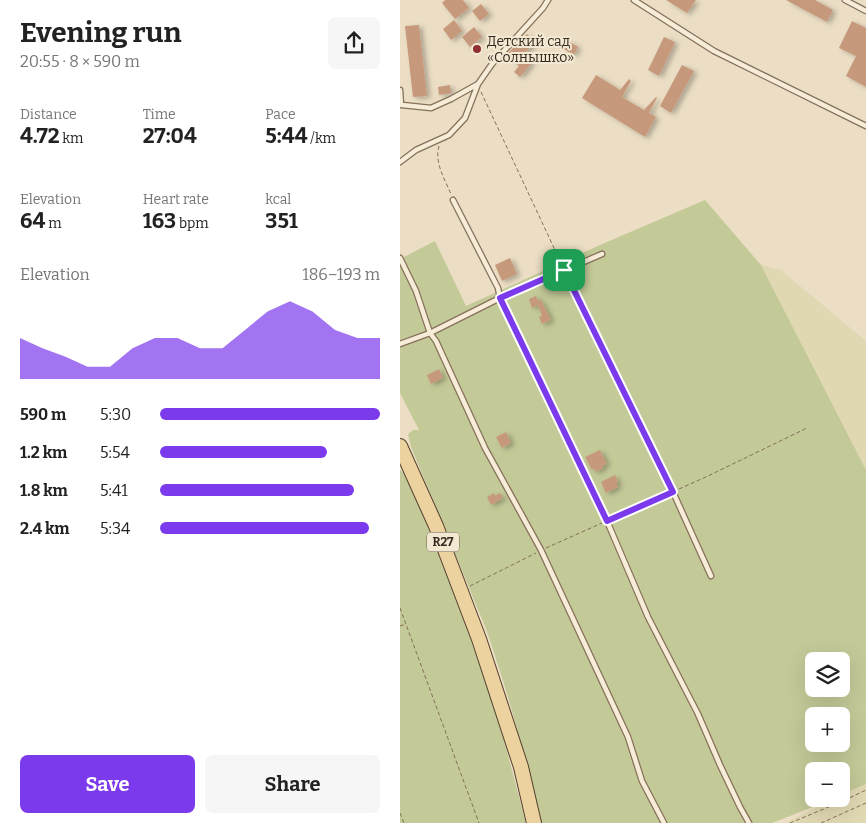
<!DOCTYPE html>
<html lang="en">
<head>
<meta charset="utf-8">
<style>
	:root { --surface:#fff; --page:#f6f6f6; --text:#222; --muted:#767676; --accent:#7c3aed }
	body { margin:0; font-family:Bitter,serif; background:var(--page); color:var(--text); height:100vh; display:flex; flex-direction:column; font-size:19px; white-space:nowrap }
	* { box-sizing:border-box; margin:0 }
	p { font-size:16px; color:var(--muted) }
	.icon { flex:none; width:28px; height:28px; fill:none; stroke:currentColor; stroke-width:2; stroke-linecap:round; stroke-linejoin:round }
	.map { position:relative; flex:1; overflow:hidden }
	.side { display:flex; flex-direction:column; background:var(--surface); width:400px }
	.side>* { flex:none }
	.buttons { position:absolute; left:405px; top:652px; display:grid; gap:10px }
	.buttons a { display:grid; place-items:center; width:45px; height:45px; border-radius:8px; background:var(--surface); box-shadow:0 5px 20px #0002; font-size:25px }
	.pin { position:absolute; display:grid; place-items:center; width:42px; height:42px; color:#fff; margin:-21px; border-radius:10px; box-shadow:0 2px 8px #0006 }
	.round { display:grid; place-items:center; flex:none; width:52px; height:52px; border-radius:8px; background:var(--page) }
	.overview { display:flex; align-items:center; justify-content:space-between; height:85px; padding:0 20px }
	h1 { font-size:28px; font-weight:700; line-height:38px }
	.stats { display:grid; grid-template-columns:repeat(3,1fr); gap:8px; height:85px; padding:5px 20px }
	.stats div { display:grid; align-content:center }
	.stats b { font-size:21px; font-weight:700 }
	.stats small { font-size:14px; font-weight:400 }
	.stats p { font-size:14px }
	.chart { height:140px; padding:10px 20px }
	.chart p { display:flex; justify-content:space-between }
	.chart svg { width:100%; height:90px; margin-top:5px; fill:var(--accent); opacity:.7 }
	.button { display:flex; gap:10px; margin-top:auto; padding:10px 20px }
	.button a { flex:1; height:58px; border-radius:8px; background:var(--accent); color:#fff; font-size:20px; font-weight:700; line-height:58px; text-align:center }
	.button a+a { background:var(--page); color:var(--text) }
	ul { padding:0 20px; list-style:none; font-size:16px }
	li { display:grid; grid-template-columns:80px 60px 1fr; align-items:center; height:38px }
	li i { height:12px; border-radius:6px; background:var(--accent) }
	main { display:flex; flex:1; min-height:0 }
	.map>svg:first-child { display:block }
	.farmland { fill:#e0d8b2 }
	.green { fill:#c4c998; fill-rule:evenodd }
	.building { fill:#c7997c; filter:url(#shadow) }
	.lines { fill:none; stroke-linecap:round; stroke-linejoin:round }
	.lane-casing { stroke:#85705b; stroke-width:7 }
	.primary-casing { stroke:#533f2f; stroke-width:16 }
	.path { stroke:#85705b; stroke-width:1; stroke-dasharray:4 2.5; stroke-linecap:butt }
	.lane { stroke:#f7ecd7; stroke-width:4.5 }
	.primary { stroke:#ecd29e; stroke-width:14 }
	.route-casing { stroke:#fff; stroke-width:10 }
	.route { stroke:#7c3aed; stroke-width:6 }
	.poi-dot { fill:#902f33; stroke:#f3e9d3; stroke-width:2 }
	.labels { text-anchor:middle; stroke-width:4; stroke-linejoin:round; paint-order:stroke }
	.shield { fill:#f3e9d3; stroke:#6e6355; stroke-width:1 }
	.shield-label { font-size:12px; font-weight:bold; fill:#35291f }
	.poi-label { font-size:14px; fill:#35291f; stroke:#f3e9d3; text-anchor:start }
</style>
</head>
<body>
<main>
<section class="side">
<div class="overview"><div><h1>Evening run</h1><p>20:55 · 8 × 590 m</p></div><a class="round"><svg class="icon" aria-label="share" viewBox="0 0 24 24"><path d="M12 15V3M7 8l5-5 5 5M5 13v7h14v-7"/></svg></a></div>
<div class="stats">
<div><p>Distance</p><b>4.72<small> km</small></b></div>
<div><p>Time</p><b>27:04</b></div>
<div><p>Pace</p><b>5:44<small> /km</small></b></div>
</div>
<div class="stats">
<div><p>Elevation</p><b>64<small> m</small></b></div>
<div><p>Heart rate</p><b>163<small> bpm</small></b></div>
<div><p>kcal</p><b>351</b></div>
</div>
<div class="chart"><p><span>Elevation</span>186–193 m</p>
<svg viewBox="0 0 160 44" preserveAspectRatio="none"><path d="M0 44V24L10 29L20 33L30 38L40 38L50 29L60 24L70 24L80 29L90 29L100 20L110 11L120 6L130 11L140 20L150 24L160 24V44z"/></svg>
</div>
<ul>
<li><b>590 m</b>5:30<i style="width:100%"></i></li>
<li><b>1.2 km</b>5:54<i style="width:76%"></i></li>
<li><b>1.8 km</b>5:41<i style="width:88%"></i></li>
<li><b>2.4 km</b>5:34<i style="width:95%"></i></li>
</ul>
<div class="button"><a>Save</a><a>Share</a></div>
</section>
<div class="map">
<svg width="466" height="823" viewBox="0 0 466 823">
	<defs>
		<filter id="shadow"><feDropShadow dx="3.5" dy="2" stdDeviation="2.5" flood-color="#0004"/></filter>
	</defs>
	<rect width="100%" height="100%" fill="#ebdec4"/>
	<path class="farmland" d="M361,265l20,5 85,71v129z
		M466,784v39h-81l48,-24h8v-4z"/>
	<path class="green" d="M305,200l56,65 105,205v314l-25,11v-24h-27v28h19l-61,24h-232c-13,-55 -26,-111 -44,-164 -5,-16 -10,-32 -17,-47l-68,-165 -3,-13 5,-4h6l-19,-37v-134l35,-18 31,65 134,-61zM414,661h27v28h-27zM414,716h27v28h-27z
		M0,470l11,9 12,37 33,79 45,134 25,94h-126z"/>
	<path class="building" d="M45,0h18l6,8 -14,11 -13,-16z
		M266,0h30l-9,13z
		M386,0h29l18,10 -6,12z
		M81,4l8,10 -9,7 -8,-10z
		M54,20l8,11 -11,9 -8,-11z
		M452,21l14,7v59l-20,-11 10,-20 -17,-8z
		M19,25l8,71 -14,1 -8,-71z
		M74,27l8,10 -12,10 -8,-10z
		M127,34l8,9 -13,12 10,8 -12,14 -6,-5 5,-6 -12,-12z
		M264,37l11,5 -16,34 -11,-6z
		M168,41l10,6 -4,8 -10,-6z
		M282,65l12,6 -23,42 -11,-7z
		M196,75l24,15 9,-11 2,2 -9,16 22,13 12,-13 1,1 -8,15 7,4 -11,20 -63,-39z
		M50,85l1,8 -12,2 -1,-8z
		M110,258l7,16 -15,7 -7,-16z
		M136,296l2,5 3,-1 10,20 -9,4 -3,-7 3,-1 -4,-11 -6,3 -3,-9z
		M39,369l4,9 -12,6 -4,-9z
		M106,432l5,11 -9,5 -6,-11z
		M200,450l7,14 -5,2 1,2 -7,4 -2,-4 -2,2 -7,-13z
		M215,475l3,7 -2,1 2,4 -12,6 -5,-11z
		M94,493l1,3 5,-3 3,5 -12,7 -4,-8z"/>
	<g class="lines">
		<defs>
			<path id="lane" d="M234,0l80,51 152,75
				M445,0l21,11
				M0,90l1,15
				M2,105l29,3 20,-9 27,-15
				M0,162l16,-12 33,-15 16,-17 13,-34 14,-20 51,-56 5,-8
				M53,200l45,88 2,10 107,223 41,96 50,97 22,51 20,42 9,16
				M0,258l16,33 14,42 6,8 49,107 56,102 87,187 14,44 22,42
				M164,270l109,222 38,84
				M0,344l30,-11 70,-35 102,-44"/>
			<path id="primary" d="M0,446l36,80 43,113 42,128 13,56"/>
		</defs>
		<use href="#lane" class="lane-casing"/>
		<use href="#primary" class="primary-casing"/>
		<path class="path" d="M81,92l81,173
			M39,146c-5,16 6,34 12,48
			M279,489l29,-13 99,-48
			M213,518l55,-24
			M146,548l56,-25
			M70,586l66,-33
			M0,608l79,215
			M0,626l6,-2
			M0,813l4,10
			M390,823l53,-22 23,-11
			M421,823l45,-20"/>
		<use href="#lane" class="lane"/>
		<use href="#primary" class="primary"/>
	</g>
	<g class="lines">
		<defs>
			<path id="route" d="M164,270l109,222 -66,29 -107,-223z"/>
		</defs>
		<use href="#route" class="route-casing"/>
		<use href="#route" class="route"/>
	</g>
	<circle class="poi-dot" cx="77" cy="49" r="5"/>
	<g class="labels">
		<rect class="shield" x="27" y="532.5" width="32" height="19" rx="4"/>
		<g class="shield-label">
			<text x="43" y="546">R27</text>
		</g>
		<g class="poi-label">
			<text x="87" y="46">Детский сад<tspan x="87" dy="16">«Солнышко»</tspan></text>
		</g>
	</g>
</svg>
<div class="buttons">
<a><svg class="icon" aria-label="layers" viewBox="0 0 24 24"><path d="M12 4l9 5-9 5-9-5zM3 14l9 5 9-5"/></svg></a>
<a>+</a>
<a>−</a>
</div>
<div class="pin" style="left:164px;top:270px;background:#1e9e55"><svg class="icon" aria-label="arrive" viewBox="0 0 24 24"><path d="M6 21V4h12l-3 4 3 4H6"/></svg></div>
</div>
</main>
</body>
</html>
